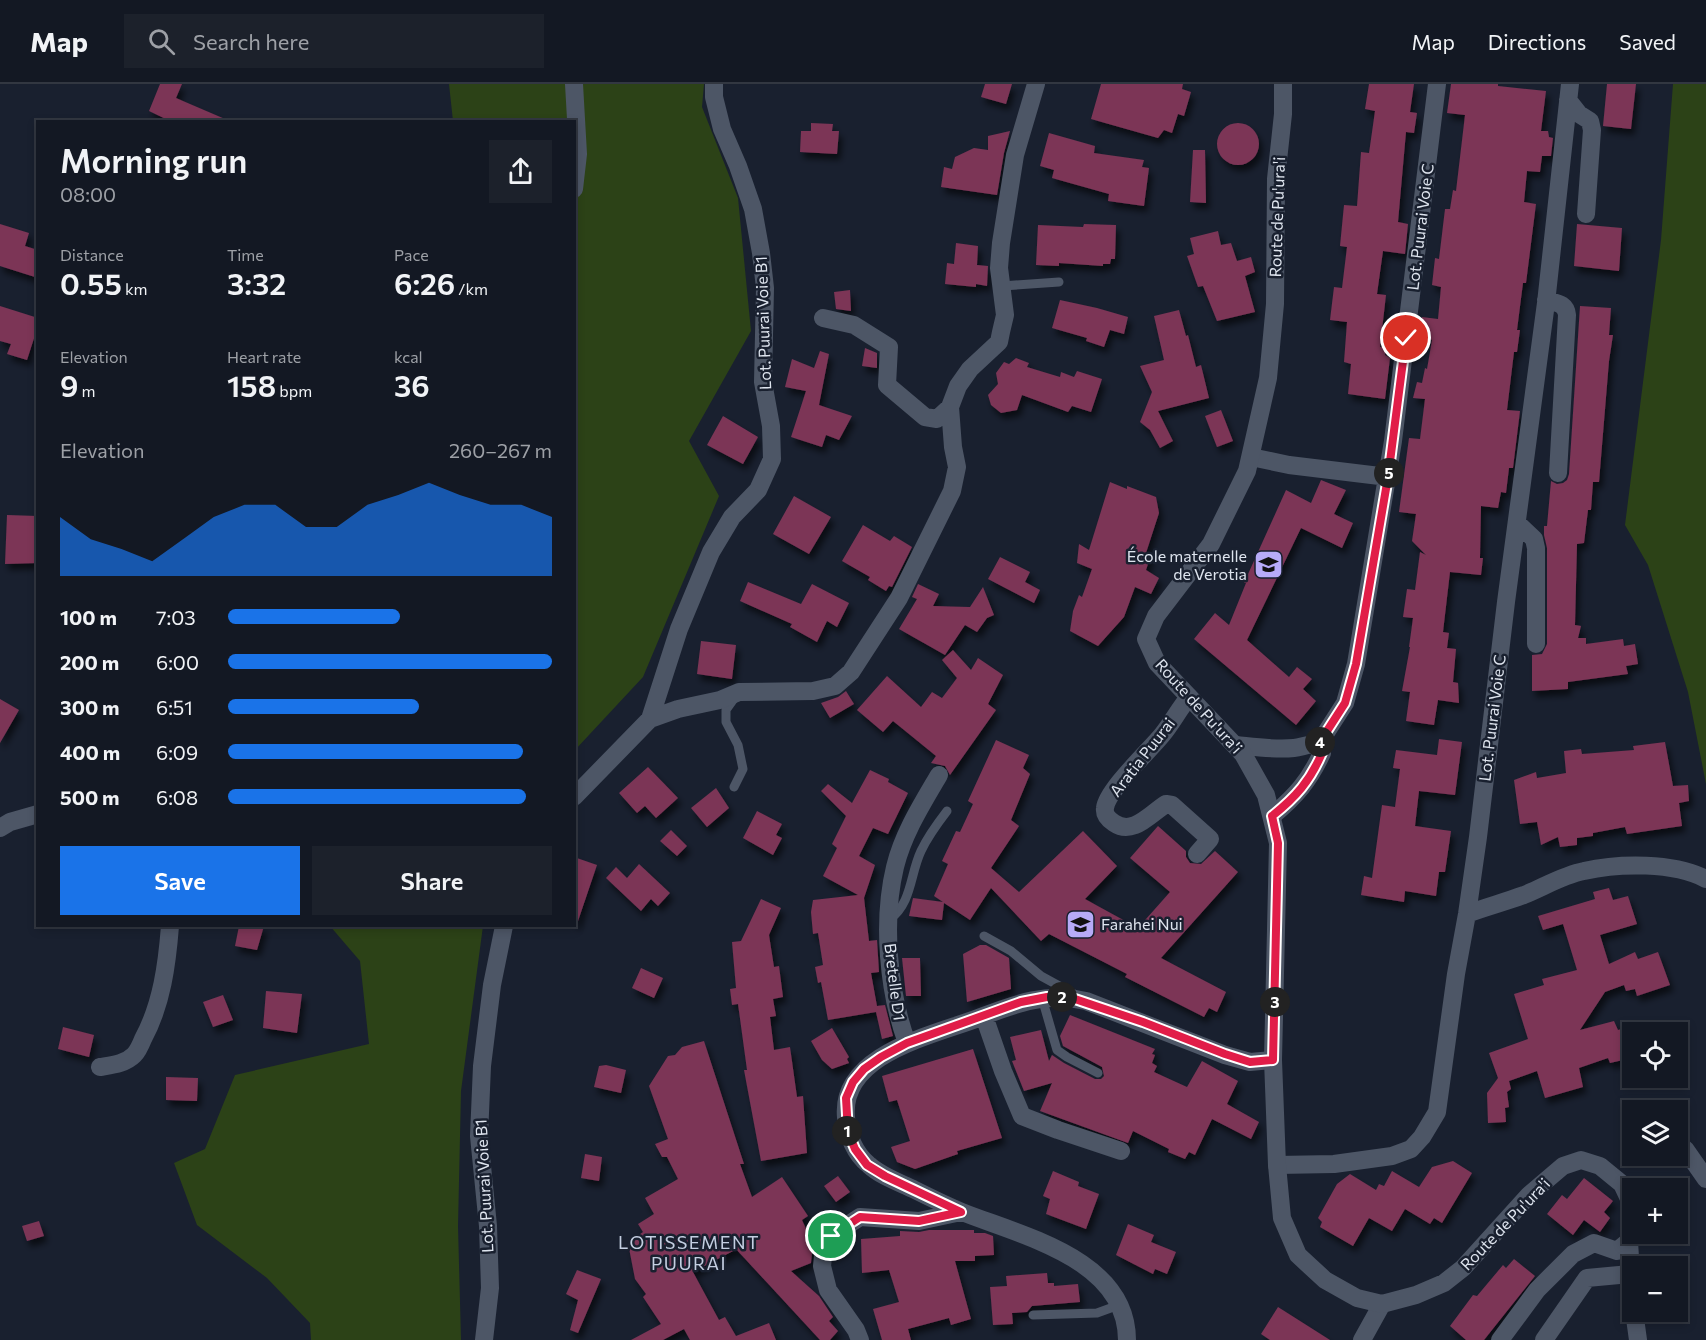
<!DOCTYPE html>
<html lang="en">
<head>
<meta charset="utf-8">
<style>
	:root { --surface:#131823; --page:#1c212b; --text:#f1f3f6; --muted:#9da0a6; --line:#323741; --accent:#1a73e8 }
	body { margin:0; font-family:Commissioner,sans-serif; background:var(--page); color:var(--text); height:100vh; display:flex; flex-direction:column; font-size:22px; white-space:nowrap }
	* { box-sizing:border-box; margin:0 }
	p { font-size:20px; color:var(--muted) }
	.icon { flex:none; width:33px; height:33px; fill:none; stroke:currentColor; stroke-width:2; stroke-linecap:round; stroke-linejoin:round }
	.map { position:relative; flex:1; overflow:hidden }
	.side { position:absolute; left:36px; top:36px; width:540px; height:807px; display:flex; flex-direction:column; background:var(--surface); border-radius:0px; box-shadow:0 3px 9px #0003,0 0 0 2px var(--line) }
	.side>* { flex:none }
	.buttons { position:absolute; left:1622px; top:938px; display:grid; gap:12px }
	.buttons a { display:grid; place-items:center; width:66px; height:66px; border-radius:0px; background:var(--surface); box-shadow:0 3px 9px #0003,0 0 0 2px var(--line); font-size:30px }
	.pin { position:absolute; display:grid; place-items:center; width:51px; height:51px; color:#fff; margin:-26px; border:3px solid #fff; border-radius:50%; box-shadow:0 2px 6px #0007 }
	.km { position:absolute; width:30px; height:30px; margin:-15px; border-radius:50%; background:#222; color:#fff; font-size:16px; line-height:30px; text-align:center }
	.round { display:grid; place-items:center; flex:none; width:63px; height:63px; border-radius:0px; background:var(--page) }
	.summary { display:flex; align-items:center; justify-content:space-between; height:102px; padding:0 24px }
	h1 { font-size:33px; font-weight:600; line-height:45px }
	.figures { display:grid; grid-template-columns:repeat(3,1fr); gap:9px; height:102px; padding:6px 24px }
	.figures div { display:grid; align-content:center }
	.figures b { font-size:30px; font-weight:600 }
	.figures small { font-size:16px; font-weight:400 }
	.figures p { font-size:16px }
	.chart { height:168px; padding:12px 24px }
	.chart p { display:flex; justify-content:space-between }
	.chart svg { width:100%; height:108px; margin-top:6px; fill:var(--accent); opacity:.7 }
	.action { display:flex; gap:12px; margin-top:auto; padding:12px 24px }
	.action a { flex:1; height:69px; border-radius:0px; background:var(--accent); color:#fff; font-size:24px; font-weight:600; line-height:69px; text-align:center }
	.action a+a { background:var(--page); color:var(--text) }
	ul { padding:0 24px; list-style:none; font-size:20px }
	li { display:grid; grid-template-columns:96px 72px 1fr; align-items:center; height:45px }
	li i { height:15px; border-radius:8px; background:var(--accent) }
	header { display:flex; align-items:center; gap:36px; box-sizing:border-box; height:84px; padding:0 30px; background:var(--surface); border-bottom:2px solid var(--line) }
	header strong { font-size:28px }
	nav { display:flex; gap:33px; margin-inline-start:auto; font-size:21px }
	.search { width:420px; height:54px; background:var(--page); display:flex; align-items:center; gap:15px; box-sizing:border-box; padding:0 21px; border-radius:0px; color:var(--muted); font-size:22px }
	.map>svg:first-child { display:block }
	.green { fill:#2c4217 }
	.building { fill:#7b3556; filter:url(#shadow) }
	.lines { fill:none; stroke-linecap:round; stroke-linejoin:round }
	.lane { stroke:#4d5666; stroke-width:9 }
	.street { stroke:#4d5666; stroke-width:18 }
	.secondary { stroke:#4d5666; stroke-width:18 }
	.route-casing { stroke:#fff; stroke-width:12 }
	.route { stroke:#e11d48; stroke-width:8 }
	.labels { text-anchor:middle; stroke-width:5; stroke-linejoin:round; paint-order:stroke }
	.street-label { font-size:16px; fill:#dee4ee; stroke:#19202f }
	.poi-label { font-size:16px; fill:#dee4ee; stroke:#19202f; text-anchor:end }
	.neighbourhood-label { font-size:18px; letter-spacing:1.5px; fill:#c4cee1; stroke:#19202f }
</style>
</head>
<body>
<header>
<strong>Map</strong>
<div class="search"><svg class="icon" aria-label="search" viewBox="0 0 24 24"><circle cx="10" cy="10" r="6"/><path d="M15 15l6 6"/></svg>Search here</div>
<nav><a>Map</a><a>Directions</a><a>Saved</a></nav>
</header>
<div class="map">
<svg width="1706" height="1256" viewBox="0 0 1706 1256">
	<defs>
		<filter id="shadow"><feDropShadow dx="3.5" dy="6" stdDeviation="3" flood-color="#0009"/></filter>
	</defs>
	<rect width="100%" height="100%" fill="#19202f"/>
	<path class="green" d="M449,0h255l-2,23 36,91 13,133 -62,110 30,55 -76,181 -68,73 -1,-628 -121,-1z
		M1673,0h33v700l-18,-92 -40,-127 -23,-40 36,-285z
		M330,842h153l-22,165 -3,135 3,114h-150l-1,-17 -43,-45 -70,-53 -23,-62 31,-14 30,-74 134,-31 -9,-83z"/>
	<path class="building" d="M160,0h22l-6,14 56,24h-60l-23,-11z
		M985,0h27l-6,20 -25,-7z
		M1101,0h82l-1,5 9,3 -7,24 -6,-2 -6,19 -8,-3 -6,8 -67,-19z
		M1369,0h45l-4,28 7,1 -3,20 -8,-1 -8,90 10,2 -3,30 -22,-3 -6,43 9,1 -6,52h6l-1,8 5,3 -5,41 -37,-5 3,-30 -7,-2 3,-40 -17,-2 4,-33 8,1 5,-41 -7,-1 4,-41 13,1 4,-54 8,1 6,-42 -10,-2z
		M1451,0h47v2l48,5 -5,40h7l1,6 4,1 -2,18h-9l-2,16 -13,-1 -3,31 12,2 -10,79h-3l-6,47h3l-3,22h-3l-7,58 13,1 -7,57h-4l-3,25 -5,-1 -3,16 -17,-2 -1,52h3l-2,17 -31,-3 -7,60 6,1 -2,15 9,1 -3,33 5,1 1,20 -21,-3 -4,25 -28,-4 4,-29 -8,-1 8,-44h-1l4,-29 -10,-1 4,-28 8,1 5,-38 6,3 -14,-14 4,-27 -17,-2 10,-74 11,1 5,-40 -12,-1 4,-16 5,1 3,-15 2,1 5,-29 -12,-6 2,-17 16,2 3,-32 -9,-2 3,-27 4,1 6,-50h5l3,-19 3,1 9,-76 -18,-2z
		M1607,0h29l-5,45 -28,-3z
		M811,39l22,1 -1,7h7l-2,23 -37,-2 1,-21h10z
		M1217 60a21 21 0 1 1 42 0a21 21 0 1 1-42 0Z
		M1010,47l-6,22 -7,42 -56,-8 3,-20 8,2 3,-12 19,-9 14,2v-14z
		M1049,49l46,13 -1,7 50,7 -2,7 7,1 -5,38 -36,-5 1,-7 -57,-16 2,-8 -14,-4z
		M1193,66h12l1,53 -16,-1z
		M0,140l29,9 -4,13 13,4v28l-38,-12z
		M1084,140l32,1 -1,34h-4l-1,5h-7v2l-44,-3v3l-23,-1 2,-40 45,2z
		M1577,140l45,4 -3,43 -45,-5z
		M1218,147l3,14 10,-2 6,18 14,-4 4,15 -10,4 10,36 -38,9 -14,-35 -5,1 -11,-31 7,-2 -4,-16z
		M956,159l22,3 -1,19 11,1 -1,20 -11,-2v3l-31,-3 2,-21 7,1z
		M850,206l1,21 -15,-2 -2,-17z
		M1060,216l37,8 31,9 -4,17 -14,-4 -6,17 -18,-6 1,-3 -35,-10z
		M0,222l38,12v8l-11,34 -20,-6 4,-10 -11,-3z
		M1580,222l31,2 -2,27h4l-4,26 -10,121h-6l-2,28h-3l-4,33 -7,1 -2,81 6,1 -3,12h8v6l37,-5 1,7 11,-2 3,20 -12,2 2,8 -60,8v7l-36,2v-36l10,-1 5,-10v-96l-3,-13v-9h3l4,-45 6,3 6,-1 4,-3 2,-6z
		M1179,226l7,26 2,-1 8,32 5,-2 8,33 -51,13 15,30 -13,7 -10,-18 -10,-8 12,-30 -12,-26 24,-6 -10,-44z
		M865,264l12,5v15l-15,-2z
		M820,267l9,3 -10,51 33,11 -13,24 -13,-5 -4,12 -31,-10 15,-46 -21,-4 7,-28 22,9z
		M1016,274l13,5 -2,4 33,10 1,-5 13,5 3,-6 25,8 -11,33 -19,-6 -4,6 -46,-17 -5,15 -16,3 -10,-8 -3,-10 10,-11 -2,-11 8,-11 5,2z
		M1221,326l12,31 -16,6 -12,-31z
		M723,332l35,21 -15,27 -36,-19z
		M1321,396l25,10 -12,24 19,9 -11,25 -41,-20 -54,112 42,37 8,-10 15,12 -9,10 13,12 -20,24 -102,-86 21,-26 14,12 17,-42h-2l42,-93 25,13z
		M1110,398l17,7v-3l29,11 3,16 -13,40 5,2 -5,15 13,8 -8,16 -16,-7 -11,30 -26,29 -28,-15 3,-20 6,-16 3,2 10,-28 -15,-6 2,-19 10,6z
		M794,412l37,21 -22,37 -36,-20z
		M7,431l31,1v47l-33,1z
		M863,441l27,16 4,-5 18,11 -20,40 -3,-1 -3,5 -18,-11 2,-3 -28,-16z
		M1000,473l30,15 -5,10 15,8 -6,13 -46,-24z
		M748,498l53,22 11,-20 37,19 -12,24 -10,-6 -10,21 -27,-15 2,-3 -52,-23z
		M918,500l21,10 -6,12 37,1 13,-20 11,28 -7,3 -10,14 -12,-7 -20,30 -46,-26 18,-30 -5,-2z
		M701,557l35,4 -4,34 -35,-5z
		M953,566l18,20 7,-12 25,17 -15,29 8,6 -46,65 -5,-9 -14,-3 5,-7 -43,-35 -10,11 -26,-22 30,-34 34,31 11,-15 10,6 15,-20 -15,-18z
		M846,607l8,13 -24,14 -9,-15 17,-6z
		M0,615l19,11 -19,33z
		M1439,655l23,3 -7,53 -36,-4 -4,35 36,5 -6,41h-6l-3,24 -31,-5 -1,11 -43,-7 3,-19 8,2 10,-73 13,2 5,-38 -7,-1 3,-18 41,5z
		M996,656l33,15 -6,13 7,6 -19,46 8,6 -28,42 28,24 64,-61 34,35 -32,33 53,29 32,-36 -40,-34 28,-32 28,25v6l4,6 11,1 14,-13 23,21 -77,86 65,34 -9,20 -8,-4 -5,9 -79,-40 2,-3 -78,-40 -8,7 -50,-53 -21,32 -26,-17 -2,17 -33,-4 4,-18 30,4 -9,-6 14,-32 -6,-3 14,-30 4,1 13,-28 -5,-3z
		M1665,658l8,44 15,-1 1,16 -10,2 3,23 -55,8 -2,-7 -32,6v3l-16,2v7l-17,2 -2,-10 -17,8 -4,-23 -17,2 -6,-44 22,-8 1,6 29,-5 -2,-22 17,-2 1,5 52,-4 -1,-4z
		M648,683l30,31 -22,20 -11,-12 -8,7 -18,-20z
		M870,686l19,9 -1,3 20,11 -20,41 -15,-6 -14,28 16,9 -11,33 5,43 8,-1 2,32 -8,1 6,33 8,-1 8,31 -11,3 -6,-27 -48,8 -7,-38 -3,1 -3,-16 8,-2 -5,-32 -5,1 -2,-22 2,-12 45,-5 -35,-19 14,-28 -5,-4 14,-28 -25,-25 7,-7 24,19z
		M716,704l13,20 -22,19 -16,-19z
		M757,727l25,13 -6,11 6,3 -9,17 -30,-17z
		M671,746l16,16 -10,10 -17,-15z
		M574,773l23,8 -20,59h-3z
		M639,780l31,29 -12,13 -7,-7 -10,12 -35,-33 10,-11 11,11z
		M1609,804l4,12 15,-4 9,28 -37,11 9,29 26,-12 3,7 20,-7 12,33 -33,11 -2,-7 -9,2 -2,-6 -19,7 -25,38 34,-9 4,9 14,-4v32l-22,5 -2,-5 -29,10 4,19 -38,11 -8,-27 -28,10 2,8 -4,3 2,15 -4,1 1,14 -18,1 -1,-30 11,-15 -9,-25 39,-14 -14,-45 30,-9 -2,-6 35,-9 -14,-46 -20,6 -5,-14 57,-17 -2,-7z
		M761,815l20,9 -12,27 5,32 5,-1 4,31 -10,2 3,17 -6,1 4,33 16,-3 7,50 6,-1 4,57 -46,8 -17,-91h3l-9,-66 -6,1 -2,-16 6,-1 -4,-46 9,-1z
		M239,842h25l-7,24 -22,-4z
		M980,861h6l23,13 2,31 -44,13 -4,-48z
		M902,874h18l1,38h-15z
		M641,884l22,10 -9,20 -22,-10z
		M266,907l36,3 -5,39 -34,-5z
		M223,911l10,25 -20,7 -10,-25z
		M1070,931l85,34 -3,5 3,1 -3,8 5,3 -3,6 33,15 15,-26 36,20 -11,23 32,18 -8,17 -39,-20 -17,36 -6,-3 -4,7 -17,-7 1,-3 -36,-18 -5,12 -88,-32 12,-28 -28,8 -12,-30 4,-1 -6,-23 31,-7 8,31 3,-6 12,8 31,16h6l3,-3 -2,-9 -39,-21 -3,-10z
		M63,943l31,8 -5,22 -31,-8z
		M832,944l17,29 -2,2 2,4 -17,6 -10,-9 -11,-19z
		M704,957l40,123h-4l12,33 30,-20 26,39 -6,4 11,24 -2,19 -20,8 28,25 14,21 -4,4 9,10 -8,9h-10l-85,-92v2l-42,22 26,48 6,-3 11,19 33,-13 7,17h-86l-6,-11 -21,11h-32l30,-16 -18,-27 3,-3 -11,-15 -7,-36 15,-11 -5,-8 16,-10 -9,-16 33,-19 -11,-22h-5l-7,-13 13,-5 -19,-53 19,-30 7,-1 7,-8z
		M973,965l29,89 -45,13 1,3 -43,15 -18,-7 -6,-15 19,-6 -13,-41 -8,2 -7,-26z
		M606,981l20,5 -5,23 -27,-6 5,-21z
		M166,993l32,1 -1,23 -31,-1z
		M585,1070l17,3 -3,24 -18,-3z
		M1453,1077l19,12 -30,50 -8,-5 -4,6 -25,-15 -13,22 -23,-13 -16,28 -33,-19 2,-5 -4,-4 19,-34 13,-10 26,16 3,-6 5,2 8,-15 27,16 13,-20z
		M1053,1087l26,11 -1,4 21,8 -13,35 -40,-15 4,-15 -7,-3z
		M838,1092l12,16 -14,10 -12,-16z
		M1584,1094l29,23 -9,11 6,6 -10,14 -16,-12 -11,15 -26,-21 15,-19 5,4z
		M39,1137l5,15 -17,5 -5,-15z
		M1128,1140l26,11 -3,7 25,10 -9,22 -12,-5 -2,5 -37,-19z
		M929,1146h45v3h11l8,3 1,19 -19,1v5h-20l16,58 -20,6 -2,-7 -41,11 3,11h-29l-9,-31 26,-7 -10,-32 -27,3 -1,-34 39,-3v-5l19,1z
		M1514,1175l21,17 -51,64h-18l-16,-14 23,-31 4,1 26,-31 3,3z
		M577,1186l24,9 -23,54 -8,-3 8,-30 -12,-6z
		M1047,1189l1,10h6v3l24,-2 2,18 -48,4 -5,6 -15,1 1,11 -20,1 -3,-38 17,-1 -1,-10z
		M1278,1223l52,33h-60l-9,-6z"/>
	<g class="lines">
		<path class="lane" d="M1002,202l57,-4
			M734,703l9,-18 -5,-24 -12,-23v-12l10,-14
			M890,835c22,-16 20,-45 31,-68 7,-15 16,-27 26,-40
			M984,852l27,15 30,25 33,18
			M1042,914l15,52 10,7 31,16
			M1033,1231l64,-2 22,-8"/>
		<path class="street" d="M574,0l4,70 -4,35
			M1568,16l11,14 11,7 2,9 -6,84
			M1546,216c10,3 20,3 21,15l-9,158
			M950,323l8,-21 12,-17 29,-27 2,-10 4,-17 -6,-47 2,-25 14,-88 21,-71
			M1251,373l38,8 99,12
			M1517,439l17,16 2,9v96
			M1189,613c-10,12 -17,26 -27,38 -13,16 -55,55 -57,73 -1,7 3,11 9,15 19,13 36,-9 52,-19l6,1 38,34 -13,15
			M650,635l28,-10 42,-9 19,-8 74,-1 22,-5 16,-14 48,-74 53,-107 5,-24 -4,-20 -3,-40 -13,12 -12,-2 -38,-32 2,-38 -35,-22 -31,-7
			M1236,661c19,2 38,5 58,3 9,-1 15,-5 24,-3
			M1318,661l27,-42 11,-39 37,-223 44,-357
			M574,713l76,-78 29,-90 32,-77 21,-35 26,-27 14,-31 -1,-33 -8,-44 2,-94 -4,-35 -8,-44 -15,-43 -16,-37 -8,-32v-13
			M1272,732c24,-20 37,-35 50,-63l-4,-8
			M0,744l10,-6 28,-8
			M1467,830c19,-7 38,-12 57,-19 20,-8 39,-20 60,-24 35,-8 90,-9 122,8
			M984,932l19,55 19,45 36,14 63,21
			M907,959c-19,-52 -25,-122 -12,-176 8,-33 27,-63 44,-92
			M100,983c12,-2 25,-3 34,-12 4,-4 7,-11 9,-16 19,-35 24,-75 27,-113
			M1685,1065l21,30
			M1277,1081l57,-1 58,-8 19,-7 11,-12 15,-25 19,-138 11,-60 11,-77 28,-235 40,-299 24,-219
			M484,1256l6,-52 -2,-62 -9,-90 3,-70 10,-81 12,-59
			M860,1256l-4,-10 -28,-40 -6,-24 2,-19 7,-11 29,-19 59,4 42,-9
			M1127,1256c0,-81 -105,-104 -165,-128 -17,-7 -33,-15 -49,-23 -15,-7 -32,-13 -44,-24 -14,-11 -22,-30 -23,-48 -6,-64 89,-82 135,-100 36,-14 66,-25 105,-16l139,54 25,7 23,-2
			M1362,1256l20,-36
			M1500,1256l37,-50 36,-36 21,-11 23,8 12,-10"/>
		<path class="secondary" d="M1283,0v30l-7,65 -1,125 -7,74 -21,93 -36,73 -55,72 -10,23 11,24 86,91 23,41 12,48 -5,217 4,105 5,53 16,37 27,25 32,18 25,6 34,-9 28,-12 19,-15 66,-73 34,-29 18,-6 19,6 22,18 8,17 -1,40 3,50
			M1634,1227l4,29
			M1544,1256l43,-62 43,-4"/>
	</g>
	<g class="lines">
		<defs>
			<path id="route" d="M831,1152l29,-19 59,4 42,-9 -76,-36 -18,-11 -12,-16 -7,-17 -2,-34 7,-16 11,-13 17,-12 26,-14 114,-41 26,-5h22l74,25 82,32 25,8 23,-2 5,-217 -6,-27c24,-19 38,-35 50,-63l-4,-8 27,-42 11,-39 32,-187 18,-139"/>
		</defs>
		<use href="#route" class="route-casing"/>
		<use href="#route" class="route"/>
	</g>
	<defs>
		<symbol id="school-square" viewBox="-11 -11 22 22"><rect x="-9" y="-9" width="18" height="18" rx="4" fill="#b7abf8" stroke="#19202f"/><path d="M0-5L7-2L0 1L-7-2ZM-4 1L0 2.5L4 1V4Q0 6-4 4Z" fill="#111"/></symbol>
	</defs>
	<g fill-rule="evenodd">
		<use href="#school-square" x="1252" y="464" width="33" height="33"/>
		<use href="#school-square" x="1064" y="824" width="33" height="33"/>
	</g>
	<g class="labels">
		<g class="street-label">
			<text transform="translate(1277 133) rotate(-88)" y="6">Route de Pu'ura'i</text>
			<text transform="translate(1420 143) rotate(-83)" y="6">Lot. Puurai Voie C</text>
			<text transform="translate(763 239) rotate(-92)" y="6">Lot. Puurai Voie B1</text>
			<text transform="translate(1199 622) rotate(48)" y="6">Route de Pu'ura'i</text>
			<text transform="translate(1492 634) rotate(-83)" y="6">Lot. Puurai Voie C</text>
			<text transform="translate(1142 673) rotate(-52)" y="6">Aratia Puurai</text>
			<text transform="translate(895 898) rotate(83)" y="6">Bretelle D1</text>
			<text transform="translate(484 1102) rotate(-93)" y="6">Lot. Puurai Voie B1</text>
			<text transform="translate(1505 1140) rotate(-46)" y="6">Route de Pu'ura'i</text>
		</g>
		<g class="poi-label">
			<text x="1247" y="478">École maternelle<tspan x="1247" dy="18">de Verotia</tspan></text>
			<text x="1101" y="846" text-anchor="start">Farahei Nui</text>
		</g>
		<g class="neighbourhood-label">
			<text x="689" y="1165">LOTISSEMENT<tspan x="689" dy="21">PUURAI</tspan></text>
		</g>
	</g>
</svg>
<div class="buttons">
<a><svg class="icon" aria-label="locate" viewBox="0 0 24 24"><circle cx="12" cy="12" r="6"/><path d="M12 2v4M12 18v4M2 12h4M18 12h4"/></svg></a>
<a><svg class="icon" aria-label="layers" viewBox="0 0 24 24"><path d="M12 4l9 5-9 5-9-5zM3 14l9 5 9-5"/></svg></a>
<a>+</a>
<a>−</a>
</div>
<div class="pin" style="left:831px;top:1152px;background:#1e9e55"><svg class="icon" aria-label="arrive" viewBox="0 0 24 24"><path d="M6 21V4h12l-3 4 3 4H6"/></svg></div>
<div class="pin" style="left:1406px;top:254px;background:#d93025"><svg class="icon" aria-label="check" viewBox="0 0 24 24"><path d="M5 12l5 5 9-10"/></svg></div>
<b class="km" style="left:847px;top:1047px">1</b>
<b class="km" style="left:1062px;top:913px">2</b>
<b class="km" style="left:1275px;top:918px">3</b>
<b class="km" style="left:1320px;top:658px">4</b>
<b class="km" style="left:1389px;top:389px">5</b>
<section class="side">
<div class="summary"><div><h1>Morning run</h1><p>08:00</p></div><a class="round"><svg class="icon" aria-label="share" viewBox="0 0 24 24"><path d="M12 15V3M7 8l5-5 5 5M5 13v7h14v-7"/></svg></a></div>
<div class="figures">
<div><p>Distance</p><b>0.55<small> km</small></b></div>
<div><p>Time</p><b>3:32</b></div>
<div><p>Pace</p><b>6:26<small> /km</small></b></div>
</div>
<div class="figures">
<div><p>Elevation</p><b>9<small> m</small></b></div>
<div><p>Heart rate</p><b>158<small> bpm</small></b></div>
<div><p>kcal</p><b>36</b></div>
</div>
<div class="chart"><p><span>Elevation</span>260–267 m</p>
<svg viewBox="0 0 160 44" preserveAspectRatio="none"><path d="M0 44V20L10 29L20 33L30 38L40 29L50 20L60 15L70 15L80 24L90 24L100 15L110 11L120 6L130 11L140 15L150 15L160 20V44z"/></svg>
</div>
<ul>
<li><b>100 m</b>7:03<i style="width:53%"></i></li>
<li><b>200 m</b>6:00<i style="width:100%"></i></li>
<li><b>300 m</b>6:51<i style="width:59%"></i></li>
<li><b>400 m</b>6:09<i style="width:91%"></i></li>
<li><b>500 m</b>6:08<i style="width:92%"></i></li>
</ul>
<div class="action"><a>Save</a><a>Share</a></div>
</section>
</div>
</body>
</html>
